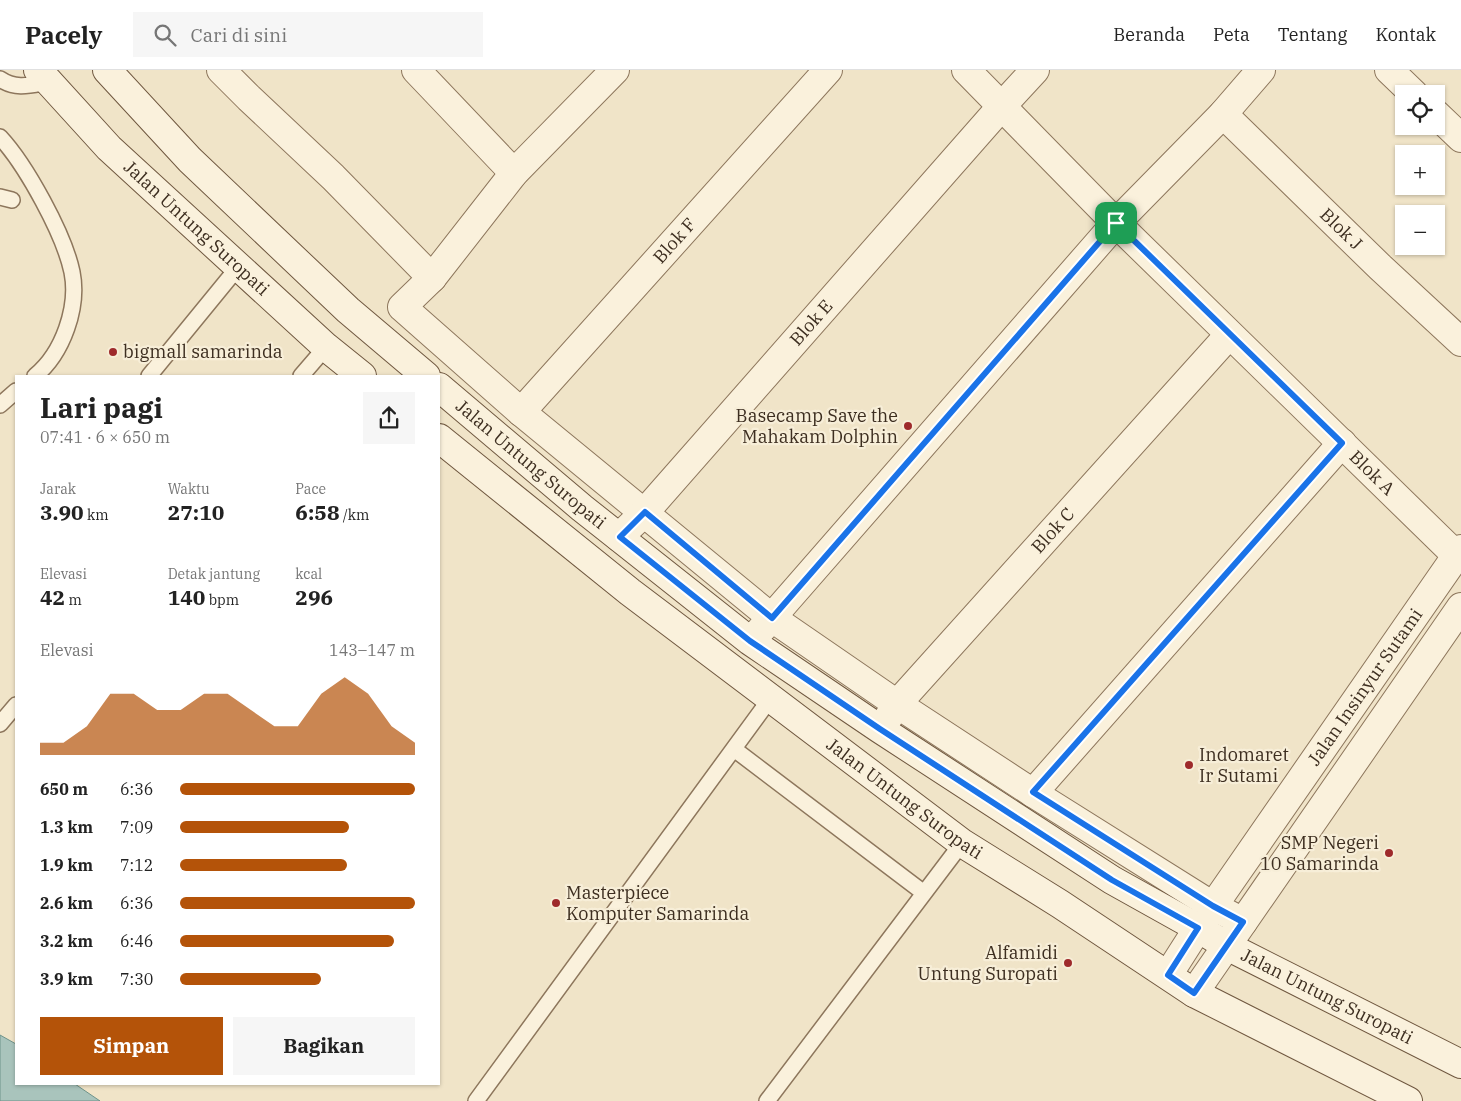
<!DOCTYPE html>
<html lang="id">
<head>
<meta charset="utf-8">
<style>
	:root { --surface:#fff; --page:#f6f6f6; --text:#222; --muted:#767676; --line:#e0e0e0; --accent:#b45309 }
	body { margin:0; font-family:"IBM Plex Serif",serif; background:var(--page); color:var(--text); height:100vh; display:flex; flex-direction:column; font-size:19px; white-space:nowrap }
	* { box-sizing:border-box; margin:0 }
	p { font-size:16px; color:var(--muted) }
	.icon { flex:none; width:28px; height:28px; fill:none; stroke:currentColor; stroke-width:2; stroke-linecap:round; stroke-linejoin:round }
	.map { position:relative; flex:1; overflow:hidden }
	.side { position:absolute; left:15px; top:305px; width:425px; height:710px; display:flex; flex-direction:column; background:var(--surface); border-radius:0px; box-shadow:0 1px 4px #0004 }
	.side>* { flex:none }
	.buttons { position:absolute; left:1395px; top:15px; display:grid; gap:10px }
	.buttons a { display:grid; place-items:center; width:50px; height:50px; border-radius:0px; background:var(--surface); box-shadow:0 1px 4px #0004; font-size:25px }
	.pin { position:absolute; display:grid; place-items:center; width:42px; height:42px; color:#fff; margin:-21px; border-radius:10px; box-shadow:0 2px 8px #0006 }
	.round { display:grid; place-items:center; flex:none; width:52px; height:52px; border-radius:0px; background:var(--page) }
	.headline { display:flex; align-items:center; justify-content:space-between; height:85px; padding:0 25px }
	h1 { font-size:28px; font-weight:700; line-height:38px }
	.metrics { display:grid; grid-template-columns:repeat(3,1fr); gap:8px; height:85px; padding:5px 25px }
	.metrics div { display:grid; align-content:center }
	.metrics b { font-size:21px; font-weight:700 }
	.metrics small { font-size:14px; font-weight:400 }
	.metrics p { font-size:14px }
	.chart { height:140px; padding:10px 25px }
	.chart p { display:flex; justify-content:space-between }
	.chart svg { width:100%; height:90px; margin-top:5px; fill:var(--accent); opacity:.7 }
	.action { display:flex; gap:10px; margin-top:auto; padding:10px 25px }
	.action a { flex:1; height:58px; border-radius:0px; background:var(--accent); color:#fff; font-size:20px; font-weight:700; line-height:58px; text-align:center }
	.action a+a { background:var(--page); color:var(--text) }
	ul { padding:0 25px; list-style:none; font-size:16px }
	li { display:grid; grid-template-columns:80px 60px 1fr; align-items:center; height:38px }
	li i { height:12px; border-radius:6px; background:var(--accent) }
	header { display:flex; align-items:center; gap:30px; box-sizing:border-box; height:70px; padding:0 25px; background:var(--surface); border-bottom:1px solid var(--line) }
	header strong { font-size:24px }
	nav { display:flex; gap:28px; margin-inline-start:auto; font-size:18px }
	.search { width:350px; height:45px; background:var(--page); display:flex; align-items:center; gap:12px; box-sizing:border-box; padding:0 18px; border-radius:0px; color:var(--muted); font-size:19px }
	.map>svg:first-child { display:block }
	.water { fill:#a9c4bc; stroke:#6f938a }
	.lines { fill:none; stroke-linecap:round; stroke-linejoin:round }
	.service-casing { stroke:#8d765c; stroke-width:18 }
	.minor-casing { stroke:#8d765c; stroke-width:30 }
	.tertiary-casing { stroke:#8d765c; stroke-width:30 }
	.secondary-casing { stroke:#6f573f; stroke-width:30 }
	.service { stroke:#faf1dc; stroke-width:15 }
	.minor { stroke:#faf1dc; stroke-width:28 }
	.tertiary { stroke:#faf1dc; stroke-width:28 }
	.secondary { stroke:#faf1dc; stroke-width:28 }
	.route-casing { stroke:#fff; stroke-width:10 }
	.route { stroke:#1a73e8; stroke-width:6 }
	.poi-dot { fill:#9e2a2b; stroke:#f7eed8; stroke-width:2 }
	.labels { text-anchor:middle; stroke-width:4.5; stroke-linejoin:round; paint-order:stroke }
	.street-label { font-size:18px; fill:#3d2e20; stroke:#f7eed8 }
	.poi-label { font-size:18px; fill:#3d2e20; stroke:#f7eed8; text-anchor:start }
</style>
</head>
<body>
<header>
<strong>Pacely</strong>
<div class="search"><svg class="icon" aria-label="search" viewBox="0 0 24 24"><circle cx="10" cy="10" r="6"/><path d="M15 15l6 6"/></svg>Cari di sini</div>
<nav><a>Beranda</a><a>Peta</a><a>Tentang</a><a>Kontak</a></nav>
</header>
<div class="map">
<svg width="1461" height="1031" viewBox="0 0 1461 1031">
	<rect width="100%" height="100%" fill="#f0e4c8"/>
	<path class="water" d="M0,965l16,9v40h59l25,17h-100z"/>
	<g class="lines">
		<defs>
			<path id="service" d="M0,9c16,11 31,6 48,3
				M0,67c26,28 64,97 72,135 7,35 -9,81 -37,104
				M0,127l12,3
				M149,306l90,-110
				M301,306l25,-29
				M0,335l16,-14
				M0,654l16,-19
				M734,679l190,144
				M476,1031l294,-402
				M767,1031l195,-258"/>
			<g id="minor">
				<path d="M221,0l28,28 84,79 99,101"/>
				<path d="M416,0l98,103"/>
				<path d="M615,0l-101,103 -82,105 -30,29 119,105 251,206 125,86 136,89 180,113 30,16"/>
				<path id="s1" d="M966,0l150,153 341,333"/>
				<path d="M1389,0l25,24"/>
				<path id="s2" d="M1223,44l157,153 81,75"/>
				<path d="M1436,44l25,24"/>
				<path id="s3" d="M521,342l307,-342"/>
				<path id="s4" d="M619,467l26,-25 356,-405 34,-37"/>
				<path d="M759,562l357,-409 107,-109 38,-44"/>
				<path id="s5" d="M888,648l9,-14 332,-369"/>
				<path d="M1033,723l309,-350"/>
			</g>
			<g id="tertiary">
				<path id="s6" d="M1168,905l30,-47 263,-379"/>
				<path d="M1194,923l267,-386"/>
			</g>
			<g id="secondary">
				<path id="s7" d="M38,0l71,78 217,199 36,29"/>
				<path d="M107,0l83,90 158,150 78,66"/>
				<path id="s8" d="M439,317l143,121 168,133 130,88 232,151 86,48 29,18 234,118"/>
				<path id="s9" d="M439,368l191,154 332,251 98,61 134,89 214,108"/>
			</g>
		</defs>
		<use href="#service" class="service-casing"/>
		<use href="#minor" class="minor-casing"/>
		<use href="#tertiary" class="tertiary-casing"/>
		<use href="#secondary" class="secondary-casing"/>
		<use href="#service" class="service"/>
		<use href="#minor" class="minor"/>
		<use href="#tertiary" class="tertiary"/>
		<use href="#secondary" class="secondary"/>
	</g>
	<g class="lines">
		<defs>
			<path id="route" d="M1116,153l226,220 -309,349 180,114 30,16 -49,71 -26,-18 30,-47 -86,-48 -232,-151 -130,-88 -130,-104 25,-25 127,106z"/>
		</defs>
		<use href="#route" class="route-casing"/>
		<use href="#route" class="route"/>
	</g>
	<g class="poi-dot">
		<circle cx="113" cy="282" r="5"/>
		<circle cx="908" cy="356" r="5"/>
		<circle cx="1189" cy="695" r="5"/>
		<circle cx="1389" cy="783" r="5"/>
		<circle cx="556" cy="833" r="5"/>
		<circle cx="1068" cy="893" r="5"/>
	</g>
	<g class="labels">
		<g class="street-label">
			<text dy="6" stroke="none"><textPath href="#s7" startOffset="224">Jalan Untung Suropati</textPath></text>
			<text dy="6" stroke="none"><textPath href="#s2" startOffset="165">Blok J</textPath></text>
			<text dy="6" stroke="none"><textPath href="#s3" startOffset="230">Blok F</textPath></text>
			<text dy="6" stroke="none"><textPath href="#s4" startOffset="288">Blok E</textPath></text>
			<text dy="6" stroke="none"><textPath href="#s8" startOffset="120">Jalan Untung Suropati</textPath></text>
			<text dy="6" stroke="none"><textPath href="#s1" startOffset="572">Blok A</textPath></text>
			<text dy="6" stroke="none"><textPath href="#s5" startOffset="250">Blok C</textPath></text>
			<text dy="6" stroke="none"><textPath href="#s6" startOffset="349">Jalan Insinyur Sutami</textPath></text>
			<text dy="6" stroke="none"><textPath href="#s9" startOffset="589">Jalan Untung Suropati</textPath></text>
			<text dy="6" stroke="none"><textPath href="#s8" startOffset="1080">Jalan Untung Suropati</textPath></text>
		</g>
		<g class="poi-label">
			<text x="123" y="288">bigmall samarinda</text>
			<text x="898" y="352" text-anchor="end">Basecamp Save the<tspan x="898" dy="21">Mahakam Dolphin</tspan></text>
			<text x="1199" y="691">Indomaret<tspan x="1199" dy="21">Ir Sutami</tspan></text>
			<text x="1379" y="779" text-anchor="end">SMP Negeri<tspan x="1379" dy="21">10 Samarinda</tspan></text>
			<text x="566" y="829">Masterpiece<tspan x="566" dy="21">Komputer Samarinda</tspan></text>
			<text x="1058" y="889" text-anchor="end">Alfamidi<tspan x="1058" dy="21">Untung Suropati</tspan></text>
		</g>
	</g>
</svg>
<div class="buttons">
<a><svg class="icon" aria-label="locate" viewBox="0 0 24 24"><circle cx="12" cy="12" r="6"/><path d="M12 2v4M12 18v4M2 12h4M18 12h4"/></svg></a>
<a>+</a>
<a>−</a>
</div>
<div class="pin" style="left:1116px;top:153px;background:#1e9e55"><svg class="icon" aria-label="arrive" viewBox="0 0 24 24"><path d="M6 21V4h12l-3 4 3 4H6"/></svg></div>
<section class="side">
<div class="headline"><div><h1>Lari pagi</h1><p>07:41 · 6 × 650 m</p></div><a class="round"><svg class="icon" aria-label="share" viewBox="0 0 24 24"><path d="M12 15V3M7 8l5-5 5 5M5 13v7h14v-7"/></svg></a></div>
<div class="metrics">
<div><p>Jarak</p><b>3.90<small> km</small></b></div>
<div><p>Waktu</p><b>27:10</b></div>
<div><p>Pace</p><b>6:58<small> /km</small></b></div>
</div>
<div class="metrics">
<div><p>Elevasi</p><b>42<small> m</small></b></div>
<div><p>Detak jantung</p><b>140<small> bpm</small></b></div>
<div><p>kcal</p><b>296</b></div>
</div>
<div class="chart"><p><span>Elevasi</span>143–147 m</p>
<svg viewBox="0 0 160 44" preserveAspectRatio="none"><path d="M0 44V38L10 38L20 30L30 14L40 14L50 22L60 22L70 14L80 14L90 22L100 30L110 30L120 14L130 6L140 14L150 30L160 38V44z"/></svg>
</div>
<ul>
<li><b>650 m</b>6:36<i style="width:100%"></i></li>
<li><b>1.3 km</b>7:09<i style="width:72%"></i></li>
<li><b>1.9 km</b>7:12<i style="width:71%"></i></li>
<li><b>2.6 km</b>6:36<i style="width:100%"></i></li>
<li><b>3.2 km</b>6:46<i style="width:91%"></i></li>
<li><b>3.9 km</b>7:30<i style="width:60%"></i></li>
</ul>
<div class="action"><a>Simpan</a><a>Bagikan</a></div>
</section>
</div>
</body>
</html>
